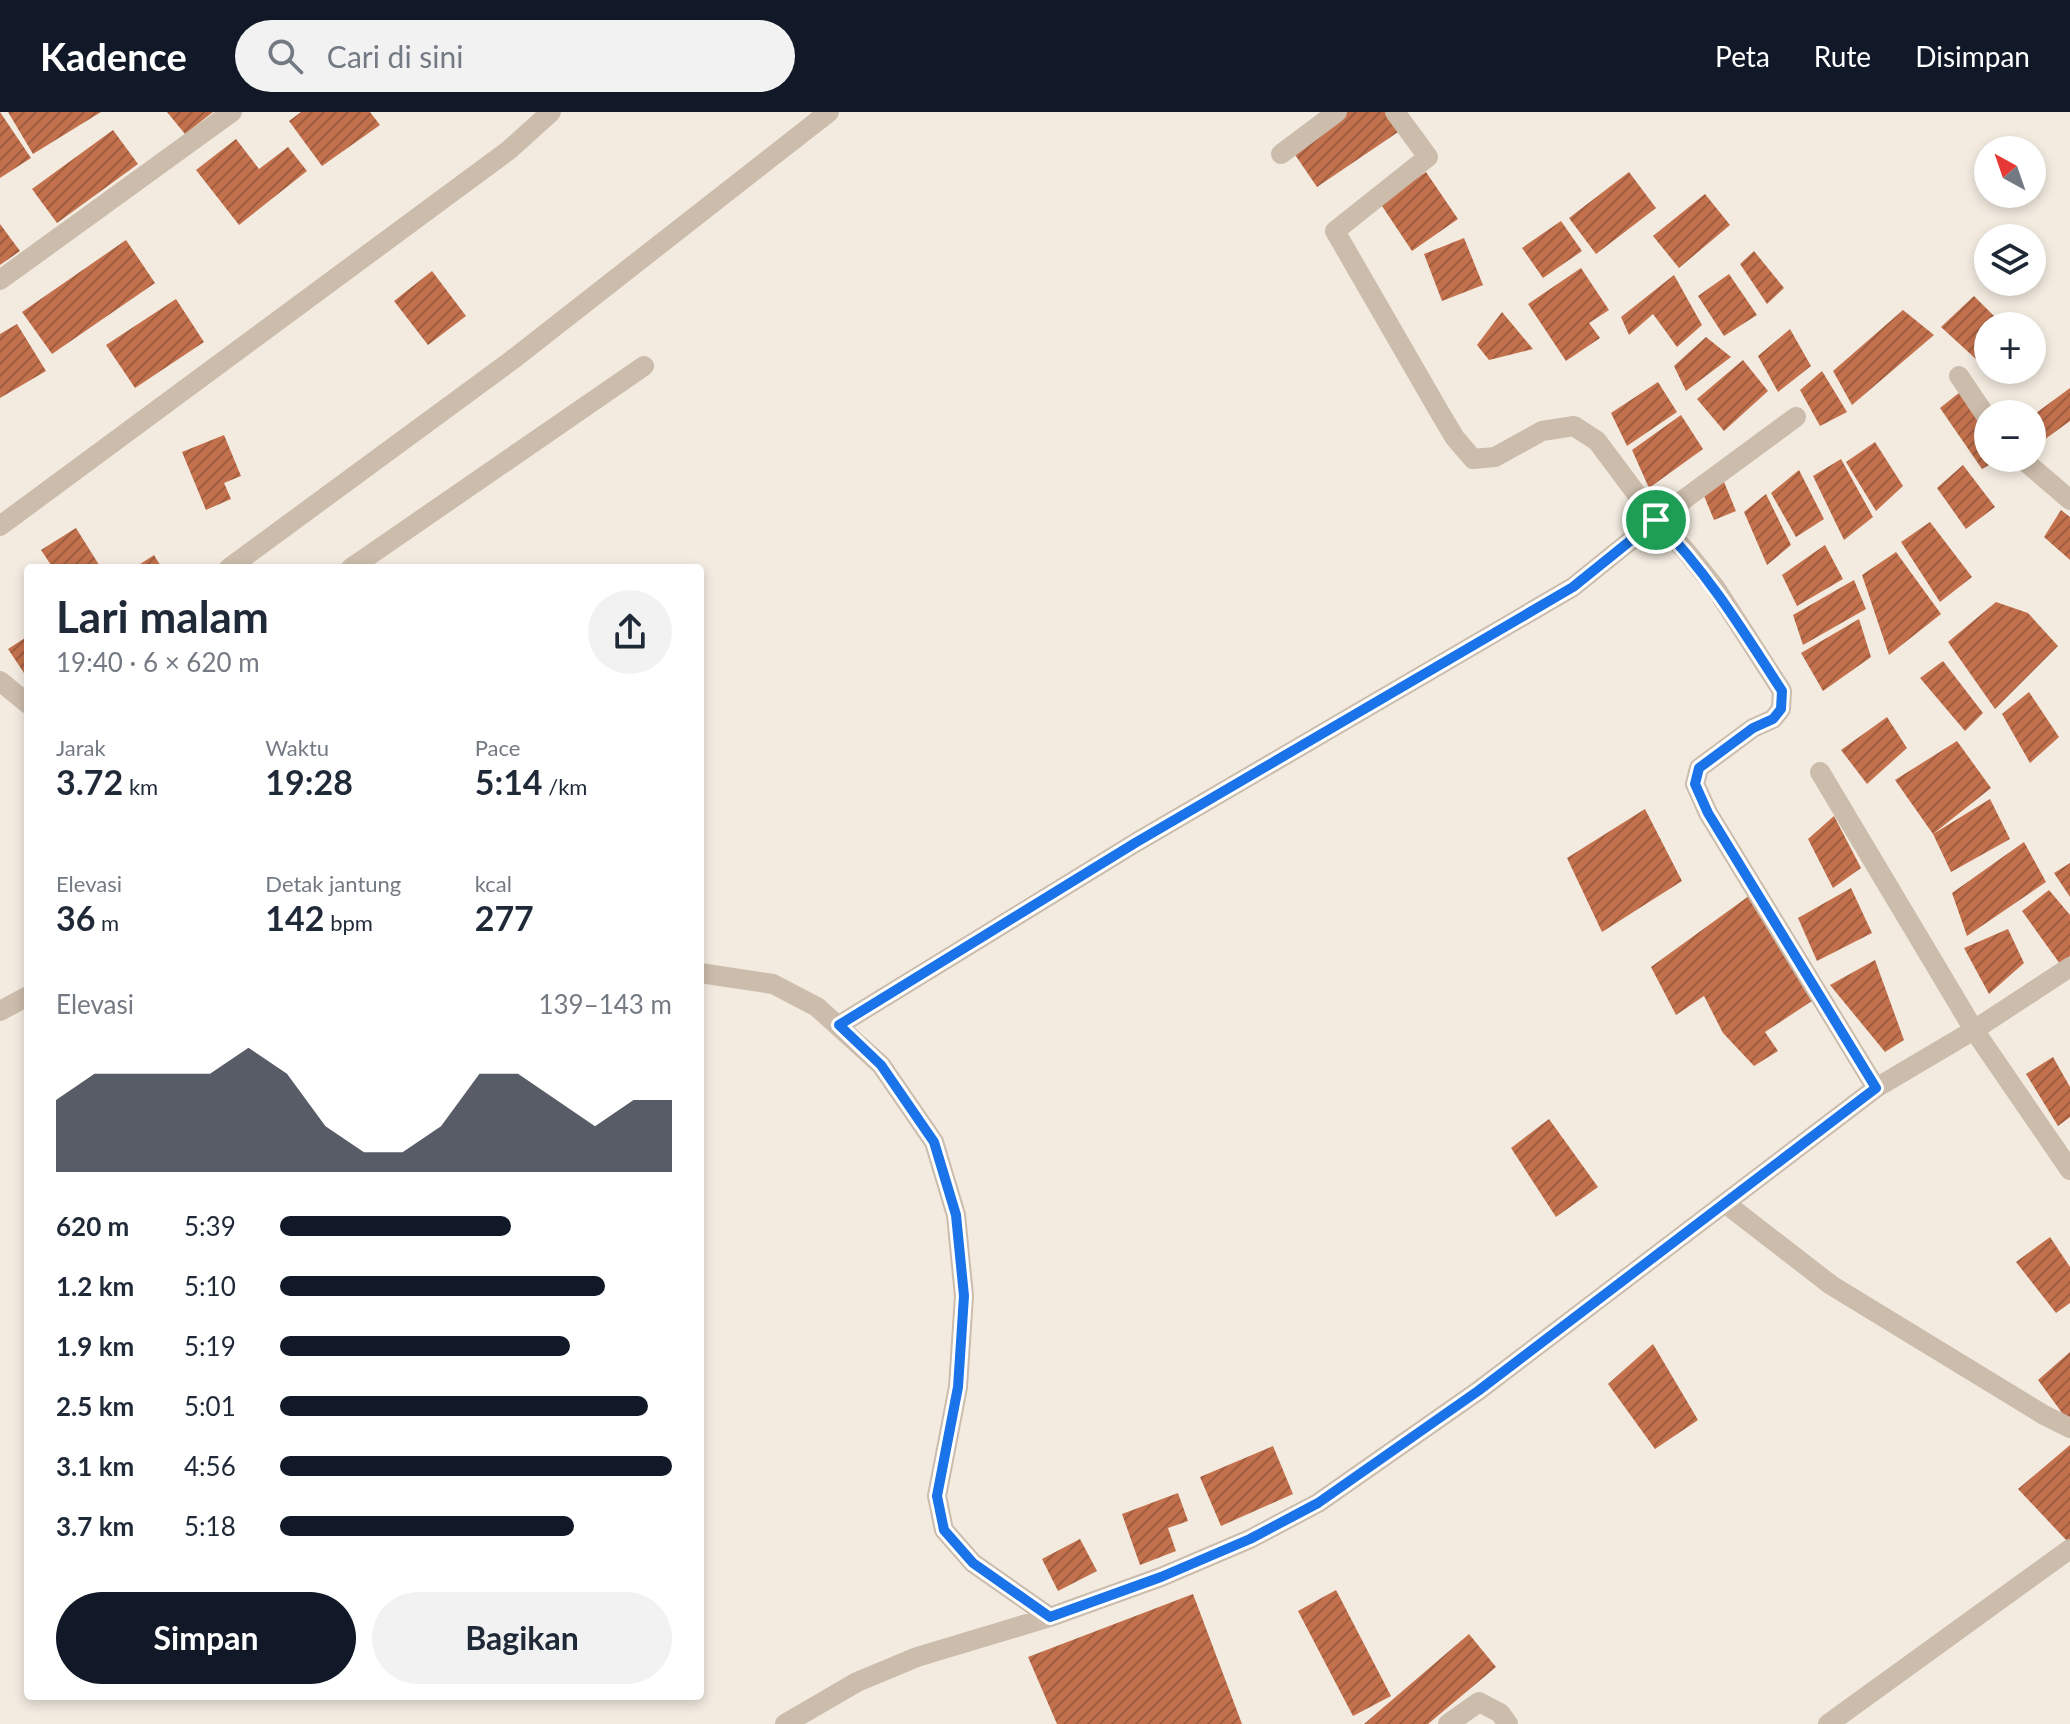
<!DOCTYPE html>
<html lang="id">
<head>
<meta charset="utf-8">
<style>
	:root { --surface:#fff; --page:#f2f2f3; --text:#1f2937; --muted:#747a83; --accent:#111827 }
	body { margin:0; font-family:Lato,sans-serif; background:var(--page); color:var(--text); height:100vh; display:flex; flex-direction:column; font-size:30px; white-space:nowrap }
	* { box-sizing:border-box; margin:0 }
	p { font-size:26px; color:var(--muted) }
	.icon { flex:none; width:44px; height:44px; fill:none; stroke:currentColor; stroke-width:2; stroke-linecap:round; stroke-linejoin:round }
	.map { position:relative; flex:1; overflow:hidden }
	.panel { position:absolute; left:24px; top:452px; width:680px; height:1136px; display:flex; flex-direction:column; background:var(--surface); border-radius:8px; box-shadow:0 4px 12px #0003 }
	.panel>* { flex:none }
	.needle { width:52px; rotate:320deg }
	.buttons { position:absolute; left:1974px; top:24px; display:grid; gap:16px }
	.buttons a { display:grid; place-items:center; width:72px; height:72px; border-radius:50%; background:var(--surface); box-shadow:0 4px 12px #0003; font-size:40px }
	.pin { position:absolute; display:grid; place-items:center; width:68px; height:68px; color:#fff; margin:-34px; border:4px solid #fff; border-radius:50%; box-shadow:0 2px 8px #0007 }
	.round { display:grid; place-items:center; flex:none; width:84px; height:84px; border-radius:42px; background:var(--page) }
	.summary { display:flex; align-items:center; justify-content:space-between; height:136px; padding:0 32px }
	h1 { font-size:44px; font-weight:700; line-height:60px }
	.stats { display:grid; grid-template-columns:repeat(3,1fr); gap:12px; height:136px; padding:8px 32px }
	.stats div { display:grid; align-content:center }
	.stats b { font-size:34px; font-weight:700 }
	.stats small { font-size:22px; font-weight:400 }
	.stats p { font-size:22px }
	.chart { height:224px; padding:16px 32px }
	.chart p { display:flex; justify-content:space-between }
	.chart svg { width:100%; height:144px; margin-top:8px; fill:var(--accent); opacity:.7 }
	.button { display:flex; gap:16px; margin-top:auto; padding:16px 32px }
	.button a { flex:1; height:92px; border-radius:48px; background:var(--accent); color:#fff; font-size:32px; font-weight:700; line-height:92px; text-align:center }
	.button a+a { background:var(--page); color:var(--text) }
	ul { padding:0 32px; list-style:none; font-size:26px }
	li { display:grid; grid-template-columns:128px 96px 1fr; align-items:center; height:60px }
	li i { height:20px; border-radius:10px; background:var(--accent) }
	header { display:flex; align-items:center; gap:48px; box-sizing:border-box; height:112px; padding:0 40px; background:var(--accent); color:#fff }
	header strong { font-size:38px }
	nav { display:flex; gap:44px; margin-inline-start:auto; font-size:28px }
	.search { width:560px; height:72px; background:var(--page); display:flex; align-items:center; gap:20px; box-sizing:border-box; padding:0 28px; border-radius:44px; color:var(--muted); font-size:30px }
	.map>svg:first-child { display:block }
	.building { fill:url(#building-hatch) }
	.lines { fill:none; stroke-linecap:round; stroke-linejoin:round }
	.street { stroke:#cbbcab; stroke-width:20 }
	.route-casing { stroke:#fff; stroke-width:16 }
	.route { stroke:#1a73e8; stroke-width:10 }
</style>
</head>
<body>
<header>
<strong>Kadence</strong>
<div class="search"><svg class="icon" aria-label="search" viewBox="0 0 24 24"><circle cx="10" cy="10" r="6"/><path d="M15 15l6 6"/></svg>Cari di sini</div>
<nav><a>Peta</a><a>Rute</a><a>Disimpan</a></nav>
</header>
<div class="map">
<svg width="2070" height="1612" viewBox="0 0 2070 1612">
	<defs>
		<pattern id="building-hatch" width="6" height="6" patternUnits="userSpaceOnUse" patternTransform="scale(2)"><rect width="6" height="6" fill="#c3714d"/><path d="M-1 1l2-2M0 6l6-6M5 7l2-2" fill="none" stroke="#9f5d40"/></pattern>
	</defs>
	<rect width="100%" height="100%" fill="#f3ebe0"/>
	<path class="building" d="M0,0l31,46 -31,20z
		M8,0h93l-68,42z
		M167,0h46l-28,22z
		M301,0h69l10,13 -58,41 -33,-45z
		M1332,0h66l9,14 -90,61 -30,-44z
		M113,18l25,34 -81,59 -25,-34z
		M236,27l23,30 29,-22 19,24 -68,54 -43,-55z
		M1426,60l32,47 -46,32 -32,-48z
		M1629,60l27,36 -60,46 -27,-36z
		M1705,82l25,31 -51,43 -26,-32z
		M1561,109l21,30 -39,27 -21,-30z
		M0,112l20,27 -20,14z
		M1464,126l19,47 -41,16 -18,-47z
		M126,128l29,43 -103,71 -30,-42z
		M1754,139l30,37 -17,16 -27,-40z
		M1581,156l28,42 -20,13 11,15 -34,23 -38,-57z
		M432,159l34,45 -38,29 -34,-44z
		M1729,162l28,41 -33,21 -26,-40z
		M1674,163l28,50 -25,22 -24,-33 -24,21 -8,-18z
		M1974,184l30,30h-16v24l-11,10 -36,-33z
		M176,187l28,43 -69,46 -29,-43z
		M1903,198l31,25 -82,70 -19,-34z
		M1502,200l31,37 -44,11 -12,-15z
		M17,212l29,47 -46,27v-64z
		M1790,217l21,37 -33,26 -20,-36z
		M1706,225l25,20 -45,34 -12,-25z
		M1743,248l25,31 -44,40 -27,-32z
		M1822,259l25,41 -27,14 -20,-36z
		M1658,270l19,30 -50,34 -16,-33z
		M2070,276v33l-33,24 -5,-8v-21z
		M1960,280l28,36v30h13l-19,11 -42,-61z
		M1681,303l22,34 -54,39 -17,-38z
		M224,323l17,41 -17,7 7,16 -25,11 -24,-58z
		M1875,330l28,44 -27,25 -30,-49z
		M1841,347l32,58 -29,23 -31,-64z
		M1963,353l32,42 -29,22 -29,-41z
		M1799,358l25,49 -28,18 -25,-44z
		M1724,370l12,29 -22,9 -12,-29z
		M1766,382l25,51 -24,20 -23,-53z
		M2061,398l9,7v43l-26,-23z
		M1930,410l42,55 -32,25 -39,-60z
		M76,416l25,40h-48l-12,-18z
		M1825,433l18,34 -46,27 -15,-31z
		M1896,440l45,62 -52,41 -27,-80z
		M154,443l8,13h-28z
		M1854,468l12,29 -63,36 -10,-30z
		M1996,490l32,11 30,33 -63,63 -47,-67z
		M1859,507l12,38 -48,34 -22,-38z
		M28,524v43l-20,-30z
		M1943,549l40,52 -18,18 -45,-53z
		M2029,580l30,45 -29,26 -28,-49z
		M1887,605l20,31 -40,36 -26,-34z
		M1957,629l34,47 -58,46 57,-35 20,40 -59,33 -18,-38 -38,-54z
		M1645,697l37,72 -80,51 -35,-74z
		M1834,704l27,52 -28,20 -25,-49z
		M2024,730l22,40 -79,54 -15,-43z
		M2070,751v34l-16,-24z
		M1851,776l21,45 -55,28 -19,-43z
		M2049,778l21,25v41l-10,8 -38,-53z
		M1753,781l62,106 -50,33 13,19 -24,15 -31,-33 -19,-37 -28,19 -25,-48z
		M2008,817l16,34 -35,31 -25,-46z
		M1875,848l29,80 -19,12 -55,-67z
		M2053,945l17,30v30l-12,9 -32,-52z
		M1549,1007l49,68 -42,30 -45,-69z
		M2050,1125l20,30v36l-14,10 -40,-51z
		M1653,1232l45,76 -43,29 -47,-65z
		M2070,1240v67l-2,2 -30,-41z
		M2070,1333v95l-2,2 -50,-53z
		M1273,1334l20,48 -72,32 -21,-49z
		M1178,1381l10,28 -20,7 8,23 -36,14 -18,-51z
		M1080,1427l17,32 -39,20 -16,-32z
		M1336,1478l55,106 -38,20 -55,-105z
		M1193,1482l49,130h-185l-29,-67z
		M1469,1522l27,33 -68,57h-64z"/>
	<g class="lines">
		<path class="street" d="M1395,0l33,45 -93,74 105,182 15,25 18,21 22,-2 47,-26 32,-5 23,15 59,79 30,31 29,36 67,104 -1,18 -8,10 -20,9 -54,40 -4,16 13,29 168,275
			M1281,42l56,-42
			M0,168l232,-168
			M1959,264l29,43
			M2021,346l49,42
			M0,414l509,-376 42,-38
			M229,456l283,-208 317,-248
			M351,456l293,-202
			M0,569l28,23
			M1820,660l154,258 96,140
			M700,861l73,11 44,23 64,58 53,77 22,73 8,81 -6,91 -21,109 7,34 29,33 77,54
			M0,899l28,-15
			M839,913l296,-182 438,-256 83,-67 140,-103
			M1725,1091l106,82 213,130 26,13
			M785,1612l72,-42 60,-25 133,-40 111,-40 89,-38 68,-36 160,-112 398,-303 98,-58 96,-63
			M1448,1612l31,-22 21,11 8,11
			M1828,1612l242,-175"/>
	</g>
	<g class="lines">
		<defs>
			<path id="route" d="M1656,408c51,52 86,109 126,171l-1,18 -8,10 -20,9 -54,40 -4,16 13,29 168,275 -398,303 -160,112 -68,36 -89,38 -111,40 -77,-54 -29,-33 -7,-34 21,-109 6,-91 -8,-81 -22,-73 -53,-77 -42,-40 296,-182 438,-256z"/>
		</defs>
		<use href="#route" class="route-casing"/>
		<use href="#route" class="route"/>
	</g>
</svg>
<div class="buttons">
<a><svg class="needle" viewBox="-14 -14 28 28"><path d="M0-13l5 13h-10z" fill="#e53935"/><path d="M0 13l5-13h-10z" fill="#747a83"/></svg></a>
<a><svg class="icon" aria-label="layers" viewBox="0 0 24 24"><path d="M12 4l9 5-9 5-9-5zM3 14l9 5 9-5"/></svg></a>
<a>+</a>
<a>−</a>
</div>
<div class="pin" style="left:1656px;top:408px;background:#1e9e55"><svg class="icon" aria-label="arrive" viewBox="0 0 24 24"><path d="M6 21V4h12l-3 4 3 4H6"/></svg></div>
<section class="panel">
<div class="summary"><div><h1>Lari malam</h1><p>19:40 · 6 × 620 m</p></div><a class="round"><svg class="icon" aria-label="share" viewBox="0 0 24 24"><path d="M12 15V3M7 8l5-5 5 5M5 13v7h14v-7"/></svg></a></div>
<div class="stats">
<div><p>Jarak</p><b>3.72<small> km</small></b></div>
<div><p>Waktu</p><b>19:28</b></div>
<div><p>Pace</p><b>5:14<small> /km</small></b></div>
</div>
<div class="stats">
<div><p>Elevasi</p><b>36<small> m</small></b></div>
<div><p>Detak jantung</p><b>142<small> bpm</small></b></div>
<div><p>kcal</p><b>277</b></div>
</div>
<div class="chart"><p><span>Elevasi</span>139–143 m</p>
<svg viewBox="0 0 160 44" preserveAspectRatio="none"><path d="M0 44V22L10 14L20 14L30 14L40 14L50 6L60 14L70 30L80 38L90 38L100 30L110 14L120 14L130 22L140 30L150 22L160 22V44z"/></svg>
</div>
<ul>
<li><b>620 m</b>5:39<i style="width:59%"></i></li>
<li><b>1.2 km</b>5:10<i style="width:83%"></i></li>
<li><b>1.9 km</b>5:19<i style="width:74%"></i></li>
<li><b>2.5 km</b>5:01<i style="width:94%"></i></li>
<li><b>3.1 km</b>4:56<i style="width:100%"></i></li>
<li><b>3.7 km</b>5:18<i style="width:75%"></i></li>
</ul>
<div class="button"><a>Simpan</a><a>Bagikan</a></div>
</section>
</div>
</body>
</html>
